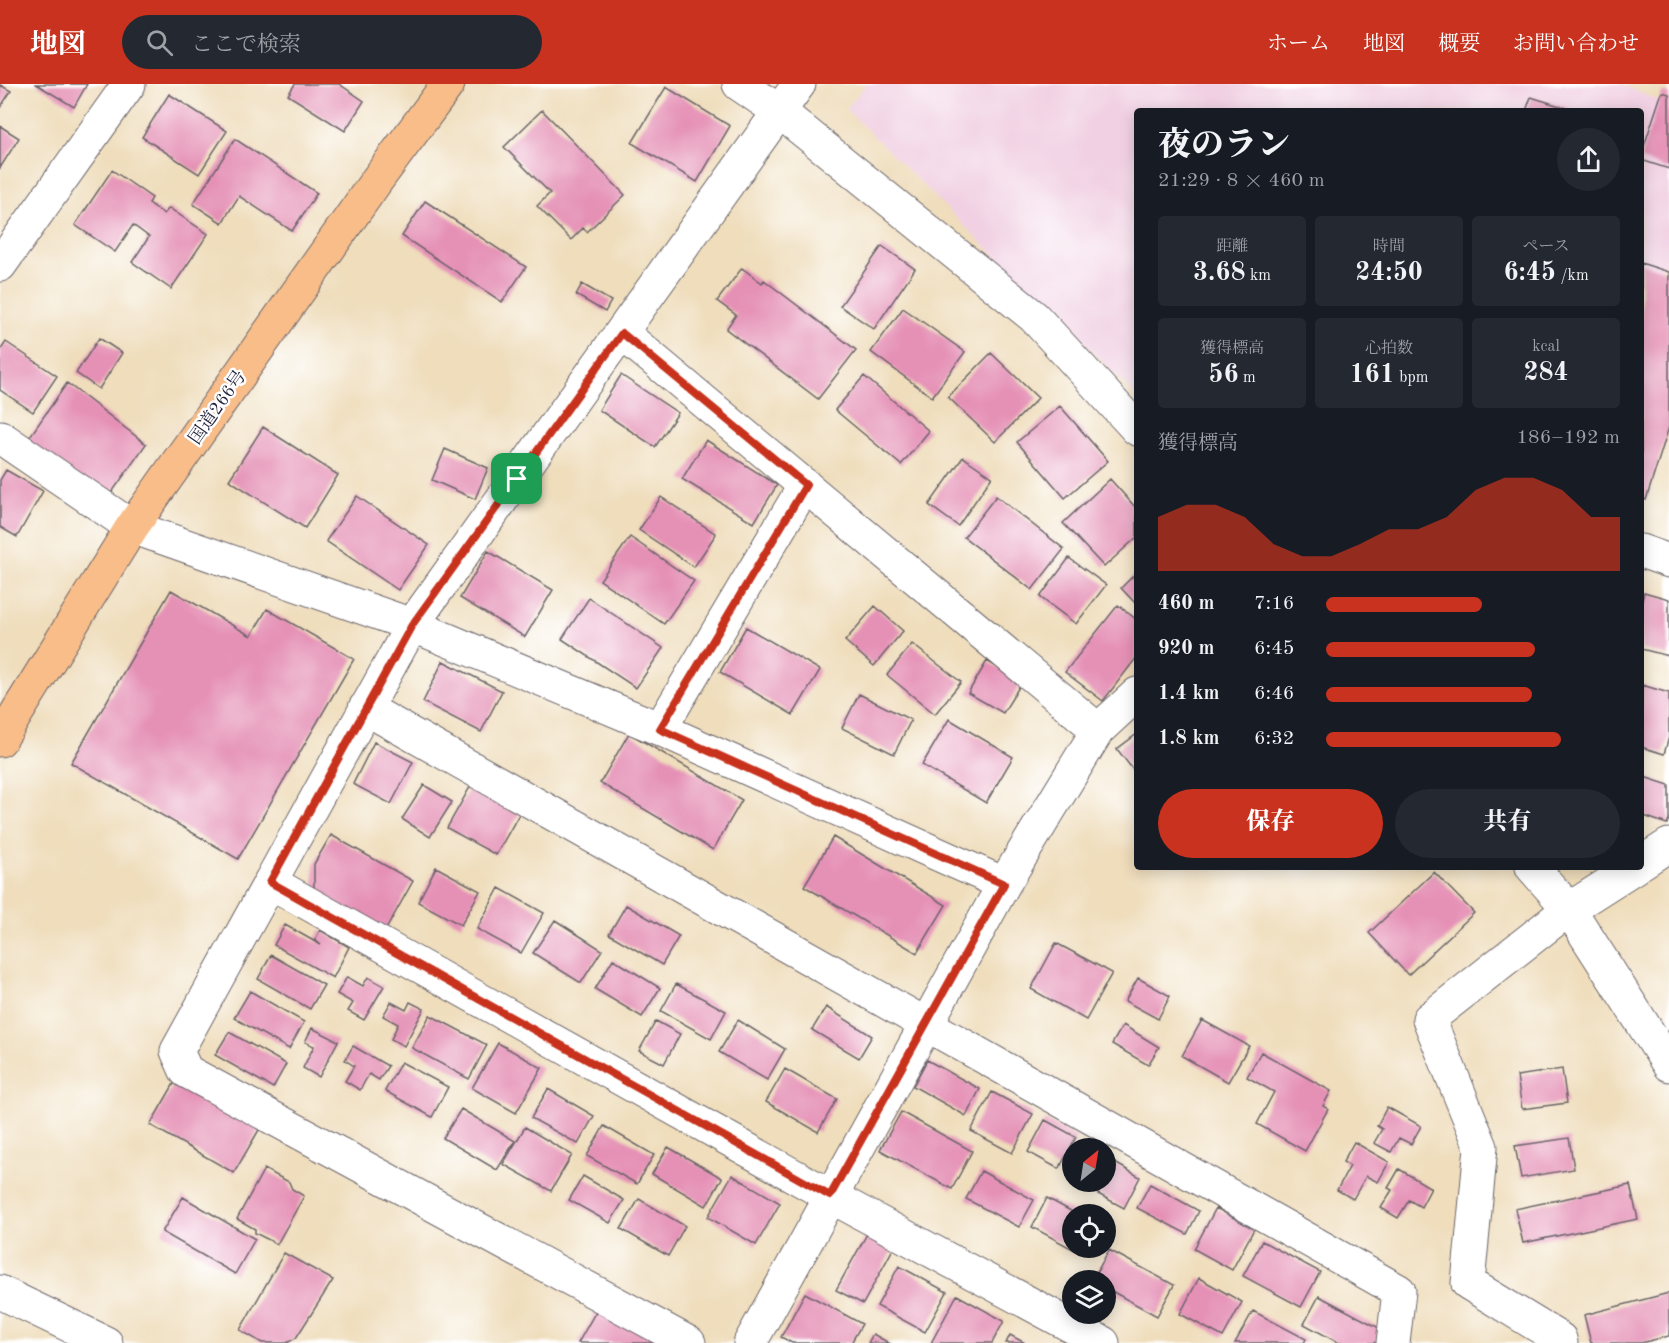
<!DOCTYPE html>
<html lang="ja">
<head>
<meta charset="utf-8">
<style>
	:root { --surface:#171b24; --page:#242831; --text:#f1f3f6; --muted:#9ea1a6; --accent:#c8321e }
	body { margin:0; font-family:"Old Standard TT","Noto Serif JP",serif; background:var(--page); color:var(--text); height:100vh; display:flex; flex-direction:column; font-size:22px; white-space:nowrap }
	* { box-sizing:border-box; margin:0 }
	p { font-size:20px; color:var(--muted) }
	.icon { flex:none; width:33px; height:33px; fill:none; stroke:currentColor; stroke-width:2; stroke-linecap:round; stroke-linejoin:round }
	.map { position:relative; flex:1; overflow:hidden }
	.panel { position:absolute; left:1134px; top:24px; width:510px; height:762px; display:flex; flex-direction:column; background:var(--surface); border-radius:6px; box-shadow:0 3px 15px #0003 }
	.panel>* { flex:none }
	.needle { width:39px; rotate:30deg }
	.fabs { position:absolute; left:1062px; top:1054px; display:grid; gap:12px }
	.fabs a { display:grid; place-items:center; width:54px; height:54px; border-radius:50%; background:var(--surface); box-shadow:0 3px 15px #0003; font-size:30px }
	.pin { position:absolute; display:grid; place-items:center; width:51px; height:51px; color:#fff; margin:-26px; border-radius:12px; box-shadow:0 3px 9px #0006 }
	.round { display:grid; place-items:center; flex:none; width:63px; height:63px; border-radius:32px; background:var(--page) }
	.head { display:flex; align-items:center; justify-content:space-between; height:102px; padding:0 24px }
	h1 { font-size:33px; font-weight:800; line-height:45px }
	.figures { display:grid; grid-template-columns:repeat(3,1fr); gap:9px; height:102px; padding:6px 24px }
	.figures div { display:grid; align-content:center; border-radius:6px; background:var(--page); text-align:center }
	.figures b { font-size:26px; font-weight:800 }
	.figures small { font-size:16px; font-weight:400 }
	.figures p { font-size:16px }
	.chart { height:168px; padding:12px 24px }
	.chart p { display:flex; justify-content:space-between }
	.chart svg { width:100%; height:108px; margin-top:6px; fill:var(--accent); opacity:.7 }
	.primary-button { display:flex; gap:12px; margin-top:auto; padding:12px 24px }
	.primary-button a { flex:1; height:69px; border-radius:36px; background:var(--accent); color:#fff; font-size:24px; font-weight:800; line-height:69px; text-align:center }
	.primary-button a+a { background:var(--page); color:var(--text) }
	ul { padding:0 24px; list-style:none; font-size:20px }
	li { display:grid; grid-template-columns:96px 72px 1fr; align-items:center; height:45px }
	li i { height:15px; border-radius:8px; background:var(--accent) }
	header { display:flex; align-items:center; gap:36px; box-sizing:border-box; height:84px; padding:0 30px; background:var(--accent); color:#fff }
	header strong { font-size:28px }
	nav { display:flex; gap:33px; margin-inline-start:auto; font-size:21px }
	.search { width:420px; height:54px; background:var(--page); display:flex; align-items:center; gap:15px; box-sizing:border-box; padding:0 21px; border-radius:33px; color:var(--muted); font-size:22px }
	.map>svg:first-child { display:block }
	.built { fill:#f1d0e3 }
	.building { fill:#e591b6 }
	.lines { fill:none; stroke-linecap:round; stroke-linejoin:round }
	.minor-casing { stroke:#6a6368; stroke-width:35 }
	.tertiary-casing { stroke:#6a6368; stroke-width:35 }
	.trunk-casing { stroke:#6a6368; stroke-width:35 }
	.minor { stroke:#fff; stroke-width:33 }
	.tertiary { stroke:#fff; stroke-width:33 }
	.trunk { stroke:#f8bd89; stroke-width:33 }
	.route-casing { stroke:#fff; stroke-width:12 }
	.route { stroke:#c8321e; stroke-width:8 }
	.labels { text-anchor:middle; stroke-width:5; stroke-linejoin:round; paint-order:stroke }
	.street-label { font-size:18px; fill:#22223b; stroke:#fff }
</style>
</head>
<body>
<header>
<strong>地図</strong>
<div class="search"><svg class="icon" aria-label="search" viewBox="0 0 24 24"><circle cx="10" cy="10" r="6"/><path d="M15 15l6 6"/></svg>ここで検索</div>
<nav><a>ホーム</a><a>地図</a><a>概要</a><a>お問い合わせ</a></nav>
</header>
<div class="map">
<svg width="1669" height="1259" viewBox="0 0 1669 1259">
	<rect width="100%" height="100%" fill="#fff"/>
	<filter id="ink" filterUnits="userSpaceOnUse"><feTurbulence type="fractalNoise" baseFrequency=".0167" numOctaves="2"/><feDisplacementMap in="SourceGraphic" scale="12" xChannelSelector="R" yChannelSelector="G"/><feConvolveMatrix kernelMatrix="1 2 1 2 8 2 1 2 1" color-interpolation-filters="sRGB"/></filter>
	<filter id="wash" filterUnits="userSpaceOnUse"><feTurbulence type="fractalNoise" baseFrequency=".008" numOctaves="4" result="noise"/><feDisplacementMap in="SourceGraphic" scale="24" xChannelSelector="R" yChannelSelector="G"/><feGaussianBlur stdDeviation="1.35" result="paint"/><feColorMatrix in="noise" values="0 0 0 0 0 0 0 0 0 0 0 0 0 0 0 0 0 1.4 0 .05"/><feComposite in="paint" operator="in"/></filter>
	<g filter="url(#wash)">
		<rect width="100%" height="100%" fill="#efddbb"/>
		<path class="built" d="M866,0h757v1l46,20v148l-28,64v-206h-504v285l-291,-287z"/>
		<g id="blocks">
			<path class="building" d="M36,0h51l-13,23z
				M295,0h44l25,17 -19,30 -57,-36z
				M0,1l11,6 -11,17z
				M666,3l64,39 -33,56 -65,-39z
				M1662,8l7,2v75l-28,-9v-5z
				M169,10l58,37 -28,43 -57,-37z
				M1531,13l42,13 -1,1h-46z
				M542,26l83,85 -38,37 -4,-4 -12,12 -34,-34 13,-13 -46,-46z
				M0,42l19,12 -19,30z
				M235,55l82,54 -25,38 -53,-35 -17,27 -29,-19z
				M112,86l40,28 -3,5 15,11 5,-6 39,26 -37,55 -39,-27 17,-25 -16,-12 -18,27 -40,-27z
				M425,117l101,66 -24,35 -100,-66z
				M882,162l33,23 -41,60 -34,-23z
				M1641,179l28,9v155l-23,73 -5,-2z
				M742,184l20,15 2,-3 92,70 -38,49 -92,-70 10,-14 -19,-14z
				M582,200l29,17 -6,11 -29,-17z
				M903,224l62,44 -33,45 -61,-45z
				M99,254l23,15 -23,36 -23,-16z
				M6,258l51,34 -24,36 -33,-22v-39z
				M991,269l47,45 -43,44 -47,-45z
				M621,291l57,38 -23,34 -56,-37z
				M864,292l65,55 -28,34 -66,-55z
				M67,299l79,61 -38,54 -82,-56z
				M1060,322l48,55 -43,37 -48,-56z
				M263,343l75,48 -33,53 -76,-48z
				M706,356l71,45 -23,38 -72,-44z
				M445,365l43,19 -13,31 -43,-19z
				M963,373l29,20 -34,49 -29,-21z
				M6,386l37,21 -26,46 -17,-10v-47z
				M1110,395l27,30v28l-33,30 -41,-44z
				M357,412l72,49 -31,45 -72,-49z
				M996,412l68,53 -32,41 -68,-53z
				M661,413l55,37 -22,33 -55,-37z
				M630,453l64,44 -30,43 -64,-44z
				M488,467l65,39 -28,47 -65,-39z
				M1069,474l37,27 -30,39 -36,-27z
				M1137,488v33l-16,-17z
				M171,506l80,46 16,-27 87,50 -116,200 -167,-96z
				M1644,508l25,7v57l-28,-7v-44z
				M589,514l74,50 -27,40 -74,-49z
				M1118,521l19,15v37l-34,44 -38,-29z
				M875,522l28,25 -29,35 -29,-25z
				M746,543l74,43 -27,45 -73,-43z
				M912,560l49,38 -26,32 -48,-39z
				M443,577l59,30 -21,41 -58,-30z
				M987,577l35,21 -19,31 -35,-20z
				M1642,601l27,8v44l-5,17 -23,-7z
				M859,610l52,26 -17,34 -52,-26z
				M949,635l64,38 -27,46 -64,-38z
				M629,649l113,67 -29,50 -113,-67z
				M1137,650v41l-20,-26z
				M374,658l39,20 -22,42 -38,-20z
				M1641,692l28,9v34l-2,5 -26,-9z
				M474,696l49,27 -27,48 -49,-27z
				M424,701l28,17 -22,35 -28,-18z
				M331,751l82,46 -29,52 -70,-39v-30z
				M833,753l113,68 -29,48 -113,-67z
				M436,783l44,24 -19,34 -43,-23z
				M1434,788l40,41 -66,62 -39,-42z
				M499,804l45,25 -23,40 -44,-24z
				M626,821l53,31 -17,29 -53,-31z
				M555,836l47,30 -21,33 -48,-30z
				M285,841l36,20 -6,-5 5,-10 29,17 -16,31 -59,-33z
				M1056,859l56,30 -26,47 -55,-31z
				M271,871l53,30 -14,24 -52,-30z
				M613,875l47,29 -18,29 -47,-28z
				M347,893l16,9 5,-9 16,9 -20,34 -16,-9 5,-8 -16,-9z
				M1138,894l32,18 -12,23 -33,-18z
				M676,900l50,27 -15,28 -50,-28z
				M250,907l54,31 -15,27 -55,-31z
				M391,918l15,8 4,-8 14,7 -20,37 -13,-7 7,-15 -15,-8z
				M826,923l46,29 -13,22 -47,-28z
				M430,931l57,30 -18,34 -57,-31z
				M738,936l47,29 -18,31 -48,-28z
				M1202,936l47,26 -21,36 -46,-26z
				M656,937l24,13 -16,30 -25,-13z
				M1123,941l36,22 -11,18 -36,-21z
				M312,944l26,13 -19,36 -16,-9 11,-22 -9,-4z
				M229,948l57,32 -13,24 -58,-33z
				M498,959l44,25 -26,45 -44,-25z
				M353,962l35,20 -9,14 -10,-6 -9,16 -15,-9 9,-15 -9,-6z
				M1261,968l70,39 -8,15 5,3 -23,42 -48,-27 17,-32 -27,-15z
				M927,976l53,29 -14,27 -53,-30z
				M401,978l47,25 -16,30 -47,-26z
				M785,985l52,30 -19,33 -52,-30z
				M1562,985l5,34 -45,6 -5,-33z
				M179,991l84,48 -29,50 -84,-48z
				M548,1005l46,27 -16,28 -47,-26z
				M992,1008l41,22 -21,39 -41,-22z
				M1387,1023l34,19 -10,18 -12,-6 -8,14 -17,-9 8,-14 -5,-3z
				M461,1025l54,32 -18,29 -54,-32z
				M901,1028l71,39 -20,38 -72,-39z
				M1045,1036l31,17 -17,32 -31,-17z
				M604,1042l50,29 -17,29 -50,-28z
				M525,1043l47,28 -21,36 -48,-27z
				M1569,1054l5,31 -53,9 -6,-32z
				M1354,1058l35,20 -11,20 -12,-6 -13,23 -16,-9 13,-24 -7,-4z
				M668,1063l54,31 -16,28 -54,-32z
				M1106,1074l34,19 -16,31 -48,-26h30z
				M264,1085l25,13 3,7 12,7 -27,48 -22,-11v-4l-18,-10z
				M1399,1085l32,19 -10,19 -12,-7 -11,18 -17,-10 11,-18 -4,-2z
				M981,1087l53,29 -15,27 -53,-28z
				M732,1091l48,28 -24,42 -48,-28z
				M583,1092l41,24 -14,23 -41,-23z
				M1150,1100l49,27 -12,23 -50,-26z
				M1630,1101l8,34 -115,24 -8,-34z
				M183,1113l72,42 -20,35 -73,-42z
				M1047,1114l31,17h-6v33h10l-2,5 -48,-26z
				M639,1115l46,27 -17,30 -47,-27z
				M1216,1124l38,21 -22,41 -38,-21z
				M867,1150l27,13 -31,57 -27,-14z
				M1262,1157l58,31 -19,35 -58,-31z
				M1109,1166l65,35 -17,31 -51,-28v-7h-14z
				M284,1169l49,27 -37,58 -9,5h-25l-22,-13z
				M899,1182l48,26 -22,40 -48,-26z
				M1199,1194l43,24 -19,35 -43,-23z
				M805,1209l57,31 -11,19h-59l-11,-6z
				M1669,1209v43l-28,7h-50l-7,-28z
				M957,1211l47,26 -12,22h-61z
				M1319,1212l64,34 -7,13h-37l-35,-19z
				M600,1220l68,39h-90z
				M1253,1227l53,28 -2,4h-69z
				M873,1250l16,9h-21z
				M1010,1251l15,8h-19z"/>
		</g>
	</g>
	<g filter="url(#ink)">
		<use href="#blocks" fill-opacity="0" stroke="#6a6368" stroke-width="1.5"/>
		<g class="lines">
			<defs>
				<path id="minor" d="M0,181l129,-181
					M622,249l476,397
					M0,353l132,90 280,98 248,104 344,155
					M1641,467l28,10
					M365,624l1034,583 -6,52
					M660,645l145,-244
					M1641,779l28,-18
					M270,798l560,314 273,147
					M689,1259l-503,-272 -9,-20 235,-426 387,-541
					M750,1259l254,-459 94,-154 39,-36
					M1561,1259l-1,-4 -92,-56 13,-136 -52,-128 140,-110 66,-42"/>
				<path id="tertiary" d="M739,0l41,28 254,205 103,112
					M1532,783l37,42 100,156
					M0,1208l106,51"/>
				<path id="trunk" d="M0,656l132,-213 245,-347 71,-96"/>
			</defs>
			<use href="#minor" class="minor-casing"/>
			<use href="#tertiary" class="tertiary-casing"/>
			<use href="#trunk" class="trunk-casing"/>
			<use href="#minor" class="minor"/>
			<use href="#tertiary" class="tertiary"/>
			<use href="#trunk" class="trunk"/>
		</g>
	</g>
	<g class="lines" filter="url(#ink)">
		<defs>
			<path id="route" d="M622,249l184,152 -146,244 344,155 -174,312 -560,-314 142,-257z"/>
		</defs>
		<use href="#route" class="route-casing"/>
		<use href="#route" class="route"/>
	</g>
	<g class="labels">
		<g class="street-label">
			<text transform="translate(217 323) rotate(-55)" y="6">国道266号</text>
		</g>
	</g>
</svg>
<div class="fabs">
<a><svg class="needle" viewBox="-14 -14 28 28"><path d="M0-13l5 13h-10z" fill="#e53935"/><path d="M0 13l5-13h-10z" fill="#9ea1a6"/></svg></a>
<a><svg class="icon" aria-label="locate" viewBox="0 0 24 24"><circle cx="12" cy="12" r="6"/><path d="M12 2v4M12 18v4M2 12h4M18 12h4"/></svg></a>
<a><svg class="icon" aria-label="layers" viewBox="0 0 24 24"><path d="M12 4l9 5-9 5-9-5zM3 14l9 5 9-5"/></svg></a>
</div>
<div class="pin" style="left:517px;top:395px;background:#1e9e55"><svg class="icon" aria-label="arrive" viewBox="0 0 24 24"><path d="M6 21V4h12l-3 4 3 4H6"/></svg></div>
<section class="panel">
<div class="head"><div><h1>夜のラン</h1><p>21:29 · 8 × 460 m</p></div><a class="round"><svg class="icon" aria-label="share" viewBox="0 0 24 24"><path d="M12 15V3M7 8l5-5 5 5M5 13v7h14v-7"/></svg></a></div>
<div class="figures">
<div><p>距離</p><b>3.68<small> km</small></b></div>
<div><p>時間</p><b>24:50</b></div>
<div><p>ペース</p><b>6:45<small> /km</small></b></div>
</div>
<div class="figures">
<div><p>獲得標高</p><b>56<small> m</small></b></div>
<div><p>心拍数</p><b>161<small> bpm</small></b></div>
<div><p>kcal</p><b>284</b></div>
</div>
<div class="chart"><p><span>獲得標高</span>186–192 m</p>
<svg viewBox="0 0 160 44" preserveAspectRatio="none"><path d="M0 44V22L10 17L20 17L30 22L40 33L50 38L60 38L70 33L80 27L90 27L100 22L110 11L120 6L130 6L140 11L150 22L160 22V44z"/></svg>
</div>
<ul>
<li><b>460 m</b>7:16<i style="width:53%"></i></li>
<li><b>920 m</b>6:45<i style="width:71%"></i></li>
<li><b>1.4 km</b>6:46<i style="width:70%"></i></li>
<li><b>1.8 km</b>6:32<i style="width:80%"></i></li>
</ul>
<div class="primary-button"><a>保存</a><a>共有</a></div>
</section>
</div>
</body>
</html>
